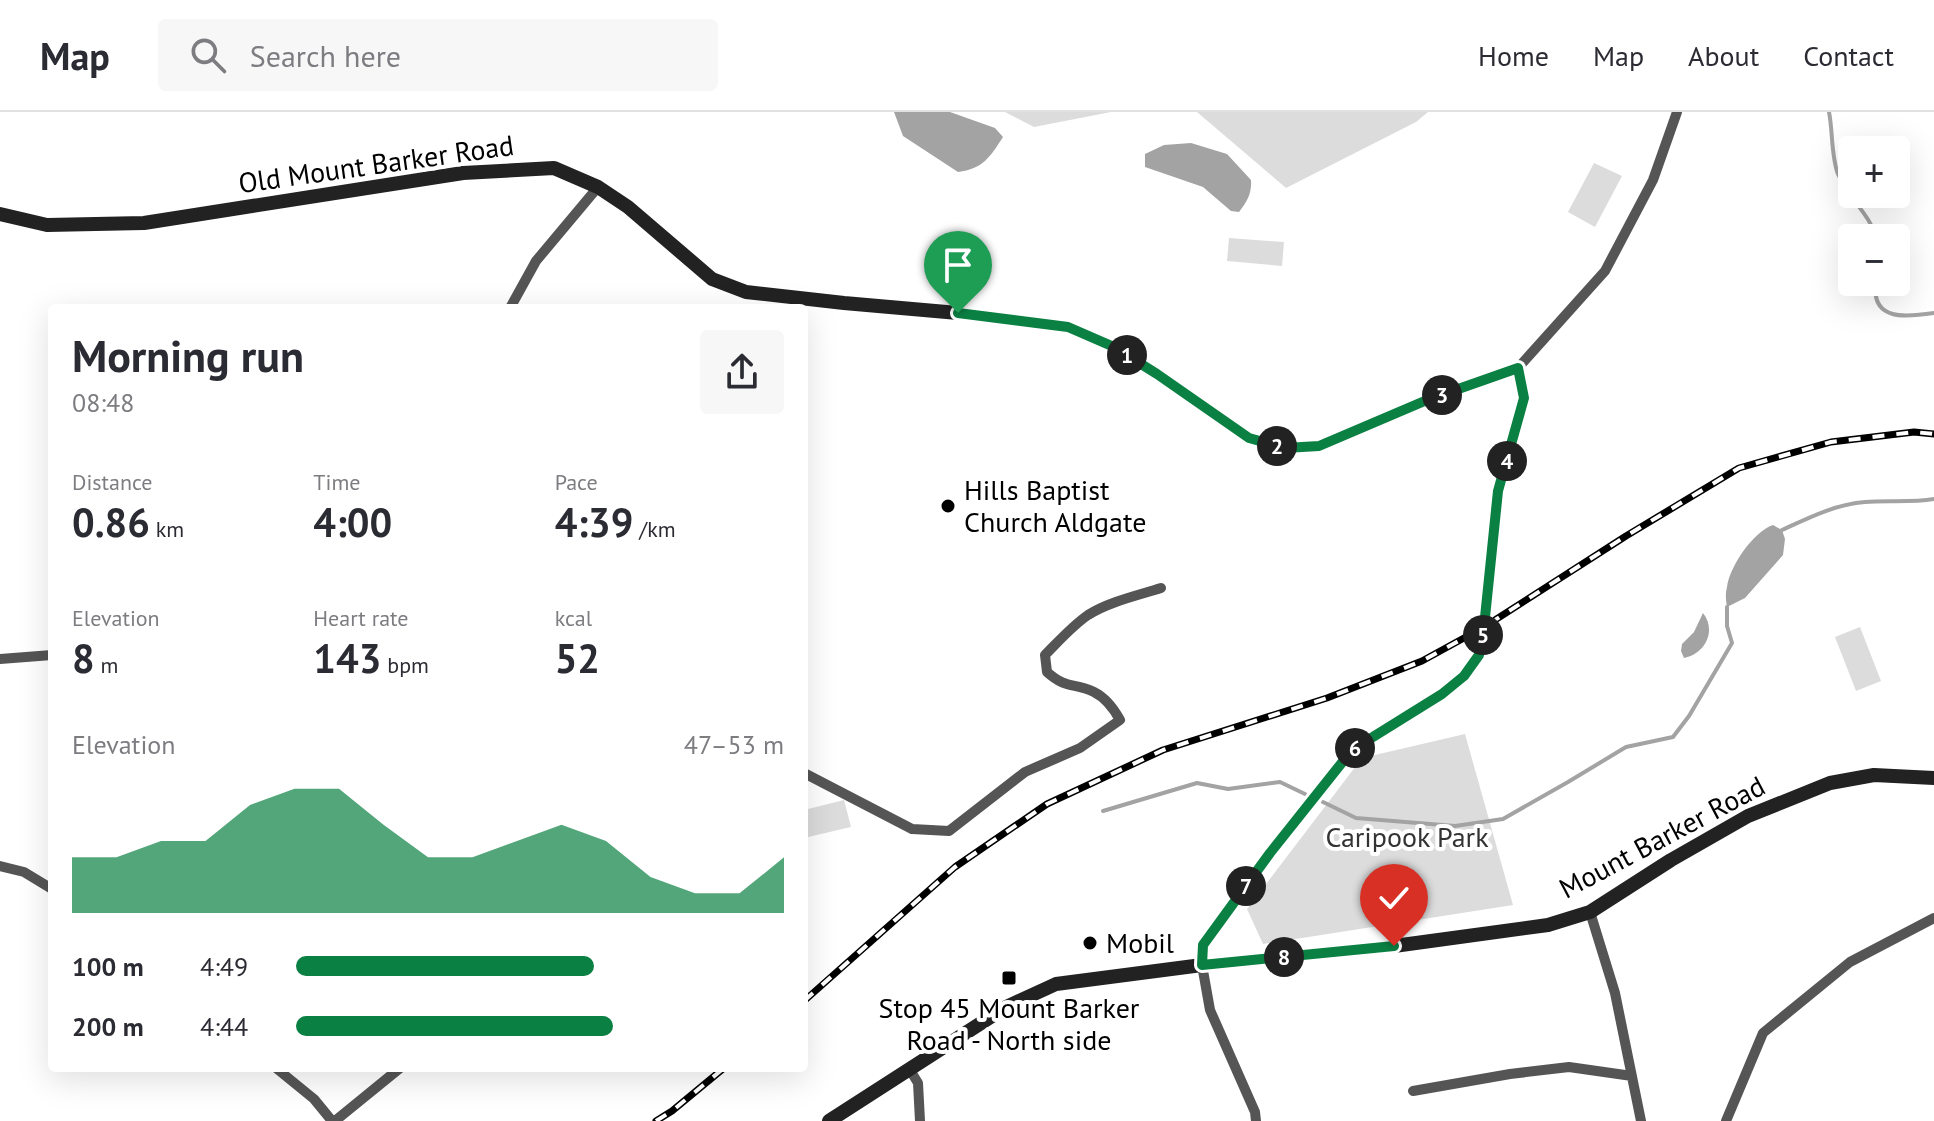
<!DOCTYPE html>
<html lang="en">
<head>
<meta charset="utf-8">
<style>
	:root { --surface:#fff; --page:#f7f7f7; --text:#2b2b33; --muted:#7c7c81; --line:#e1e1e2; --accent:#0b8043 }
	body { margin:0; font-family:"PT Sans",sans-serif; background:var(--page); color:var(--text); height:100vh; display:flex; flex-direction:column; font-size:30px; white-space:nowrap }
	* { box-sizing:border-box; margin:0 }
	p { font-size:26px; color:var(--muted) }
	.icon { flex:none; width:44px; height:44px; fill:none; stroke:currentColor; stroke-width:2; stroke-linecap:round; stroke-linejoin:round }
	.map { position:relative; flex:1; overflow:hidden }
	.sheet { position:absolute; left:48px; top:192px; width:760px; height:768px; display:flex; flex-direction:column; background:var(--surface); border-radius:8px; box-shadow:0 8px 32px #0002 }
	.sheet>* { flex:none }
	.controls { position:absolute; left:1838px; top:24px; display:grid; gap:16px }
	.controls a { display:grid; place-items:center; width:72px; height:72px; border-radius:8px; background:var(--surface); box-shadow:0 8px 32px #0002; font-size:40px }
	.pin { position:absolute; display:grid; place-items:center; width:68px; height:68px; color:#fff; margin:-82px -34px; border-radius:50% 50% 50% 0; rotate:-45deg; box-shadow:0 0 8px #0007 }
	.pin .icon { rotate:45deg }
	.km { position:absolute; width:40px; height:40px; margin:-20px; border-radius:50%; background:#222; color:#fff; font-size:22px; line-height:40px; text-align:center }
	.round { display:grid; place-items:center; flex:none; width:84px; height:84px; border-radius:8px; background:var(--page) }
	.head { display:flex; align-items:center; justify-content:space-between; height:136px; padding:0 24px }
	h1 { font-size:44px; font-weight:600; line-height:60px }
	.figures { display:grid; grid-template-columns:repeat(3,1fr); gap:12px; height:136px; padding:8px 24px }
	.figures div { display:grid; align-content:center }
	.figures b { font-size:40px; font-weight:600 }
	.figures small { font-size:22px; font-weight:400 }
	.figures p { font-size:22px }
	.chart { height:224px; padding:16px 24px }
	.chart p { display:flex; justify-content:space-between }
	.chart svg { width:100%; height:144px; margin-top:8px; fill:var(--accent); opacity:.7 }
	ul { padding:0 24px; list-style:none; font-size:26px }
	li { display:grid; grid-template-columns:128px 96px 1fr; align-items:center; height:60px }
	li i { height:20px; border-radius:10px; background:var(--accent) }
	header { display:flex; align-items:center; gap:48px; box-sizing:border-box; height:112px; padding:0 40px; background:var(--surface); border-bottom:2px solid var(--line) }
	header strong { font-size:38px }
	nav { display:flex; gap:44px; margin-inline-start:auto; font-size:28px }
	.search { width:560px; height:72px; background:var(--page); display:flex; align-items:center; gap:20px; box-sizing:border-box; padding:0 28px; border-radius:8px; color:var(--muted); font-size:30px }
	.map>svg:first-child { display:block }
	.green { fill:#dcdcdc }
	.water { fill:#a3a3a3 }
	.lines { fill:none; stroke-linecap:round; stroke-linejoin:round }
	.stream { stroke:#a3a3a3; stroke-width:4 }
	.street { stroke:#555; stroke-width:10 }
	.secondary { stroke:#222; stroke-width:14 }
	.rail-casing { stroke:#000; stroke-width:7 }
	.rail { stroke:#fff; stroke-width:4; stroke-dasharray:12; stroke-linecap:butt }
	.route-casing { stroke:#fff; stroke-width:16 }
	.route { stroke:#0b8043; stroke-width:10 }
	.poi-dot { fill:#000; stroke:#fff; stroke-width:3 }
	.labels { text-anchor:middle; stroke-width:8; stroke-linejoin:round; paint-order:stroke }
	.street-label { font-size:28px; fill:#000; stroke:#fff }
	.poi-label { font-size:28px; fill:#000; stroke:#fff; text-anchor:start }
	.park-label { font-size:28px; fill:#333; stroke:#fff }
</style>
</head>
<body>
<header>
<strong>Map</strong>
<div class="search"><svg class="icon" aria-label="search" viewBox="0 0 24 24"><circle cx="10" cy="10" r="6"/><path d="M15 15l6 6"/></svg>Search here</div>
<nav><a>Home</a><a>Map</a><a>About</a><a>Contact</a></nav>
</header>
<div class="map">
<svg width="1934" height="1009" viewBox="0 0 1934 1009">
	<rect width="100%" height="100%" fill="#fff"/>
	<path class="green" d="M1005,0h106l-77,15z
		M1197,0h231l-12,10 -130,66z
		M1594,51l28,13 -27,51 -27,-15z
		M1229,126l55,4 -2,24 -55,-5z
		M1860,515l21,54 -25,10 -21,-54z
		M1465,622l48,171 -250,39 -16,-35 115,-151z
		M844,688l7,27 -47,11v-28z"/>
	<path class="water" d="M894,0h56l45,16 8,9c-13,20 -20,32 -45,35l-55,-36z
		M1191,31l36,11 24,26c1,13 -4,22 -12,32l-8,-1 -28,-24 -58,-20v-13l19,-9z
		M1773,413l9,5 3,9 -2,16 -38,43 -18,9c-1,-6 -2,-13 0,-20 3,-21 26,-55 46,-62z
		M1703,501c14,18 2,41 -19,45l-3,-7 1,-7 12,-12z"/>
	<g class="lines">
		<path class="stream" d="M1829,0c4,20 2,44 9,62 10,23 31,40 39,64
			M1876,170c-6,40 31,35 58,31
			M1782,418c26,-12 54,-26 83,-28 23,-2 46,1 69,-3
			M1323,690l33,16 99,8 48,-7 65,-37 58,-35 47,-10 16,-21 43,-73 -5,-17v-19
			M1103,699l94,-28 31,6 52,-7 25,12"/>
		<path class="street" d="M510,196l26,-47 62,-74
			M1518,256l87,-97 48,-91 24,-68
			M0,547l52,-4
			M804,661l108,56 37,2 76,-59 55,-24 40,-28c-6,-11 -14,-22 -26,-28 -20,-10 -27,-2 -47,-20l-2,-17c14,-14 27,-29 43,-40 20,-13 51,-20 73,-27
			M0,754l24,6 28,17
			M1590,800l25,81 26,128
			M1202,853l8,45 45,102 1,9
			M276,956l38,31 18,22
			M910,958l8,13 2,38
			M1413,979l97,-17 59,-7 63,9
			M335,1009l65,-53
			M1726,1009l37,-88 87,-71 84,-44"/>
		<path class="secondary" d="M0,102l47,11 97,-2 319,-50 91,-5 44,19 30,20 84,72 34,13 98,11 114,10 110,14 46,20 43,27 92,64 36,10 34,-2 108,-46 91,-32 6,30 -26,93 -14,136 -5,28 -15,21 -22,18 -90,56 -82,103 -67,92 -1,20
			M829,1009l177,-114 50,-23 146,-19 192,-19 154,-21 42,-13 81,-52 77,-44 82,-33 44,-8 60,3"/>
		<defs>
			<path id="rail" d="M804,889l151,-134 92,-63 116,-54 164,-52 95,-37 62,-34 142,-91 113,-68 92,-26 83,-10 20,2
				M656,1009l16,-10 52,-43"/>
		</defs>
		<use href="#rail" class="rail-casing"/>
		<use href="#rail" class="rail"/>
	</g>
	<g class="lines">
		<defs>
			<path id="route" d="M958,201l110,14 46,20 43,27 92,64 36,10 34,-2 108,-46 91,-32 6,30 -26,93 -14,136 -5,28 -15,21 -22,18 -90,56 -82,103 -67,92 -1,20 192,-19"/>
		</defs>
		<use href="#route" class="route-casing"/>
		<use href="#route" class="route"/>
	</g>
	<g class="poi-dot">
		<circle cx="948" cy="394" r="8"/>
		<circle cx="1090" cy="831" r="8"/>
		<rect x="1001" y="858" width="16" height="16" rx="4"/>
	</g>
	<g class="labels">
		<g class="street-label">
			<text transform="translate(376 52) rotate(-8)" y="10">Old Mount Barker Road</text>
			<text transform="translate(1662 725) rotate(-28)" y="10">Mount Barker Road</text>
		</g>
		<g class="poi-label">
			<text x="964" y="388">Hills Baptist<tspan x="964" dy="32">Church Aldgate</tspan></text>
			<text x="1106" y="841">Mobil</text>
			<text x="1009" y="906" text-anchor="middle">Stop 45 Mount Barker<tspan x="1009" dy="32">Road - North side</tspan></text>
		</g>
		<g class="park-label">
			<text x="1407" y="735">Caripook Park</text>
		</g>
	</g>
</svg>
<div class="controls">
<a>+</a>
<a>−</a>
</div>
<div class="pin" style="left:958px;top:201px;background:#1e9e55"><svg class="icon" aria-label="arrive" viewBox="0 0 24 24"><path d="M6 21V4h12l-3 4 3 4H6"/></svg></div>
<div class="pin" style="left:1394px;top:834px;background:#d93025"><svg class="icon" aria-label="check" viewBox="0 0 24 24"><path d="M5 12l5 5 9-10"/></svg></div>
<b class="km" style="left:1127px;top:243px">1</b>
<b class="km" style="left:1277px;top:334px">2</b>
<b class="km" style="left:1442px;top:283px">3</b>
<b class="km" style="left:1507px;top:349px">4</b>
<b class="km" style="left:1483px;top:523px">5</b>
<b class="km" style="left:1355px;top:636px">6</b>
<b class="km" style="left:1246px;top:774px">7</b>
<b class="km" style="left:1284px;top:845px">8</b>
<section class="sheet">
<div class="head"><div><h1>Morning run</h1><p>08:48</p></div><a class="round"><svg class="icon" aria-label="share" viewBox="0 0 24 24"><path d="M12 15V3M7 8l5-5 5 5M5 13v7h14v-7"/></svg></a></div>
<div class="figures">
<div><p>Distance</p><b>0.86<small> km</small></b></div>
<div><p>Time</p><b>4:00</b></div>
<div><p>Pace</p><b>4:39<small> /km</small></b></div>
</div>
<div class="figures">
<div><p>Elevation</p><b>8<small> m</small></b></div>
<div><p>Heart rate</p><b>143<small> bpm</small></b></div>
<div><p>kcal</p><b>52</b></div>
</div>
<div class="chart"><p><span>Elevation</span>47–53 m</p>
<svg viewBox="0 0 160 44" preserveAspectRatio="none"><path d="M0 44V27L10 27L20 22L30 22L40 11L50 6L60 6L70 17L80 27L90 27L100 22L110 17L120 22L130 33L140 38L150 38L160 27V44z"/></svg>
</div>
<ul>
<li><b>100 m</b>4:49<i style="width:61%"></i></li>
<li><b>200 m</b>4:44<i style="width:65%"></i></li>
</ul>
</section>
</div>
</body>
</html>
